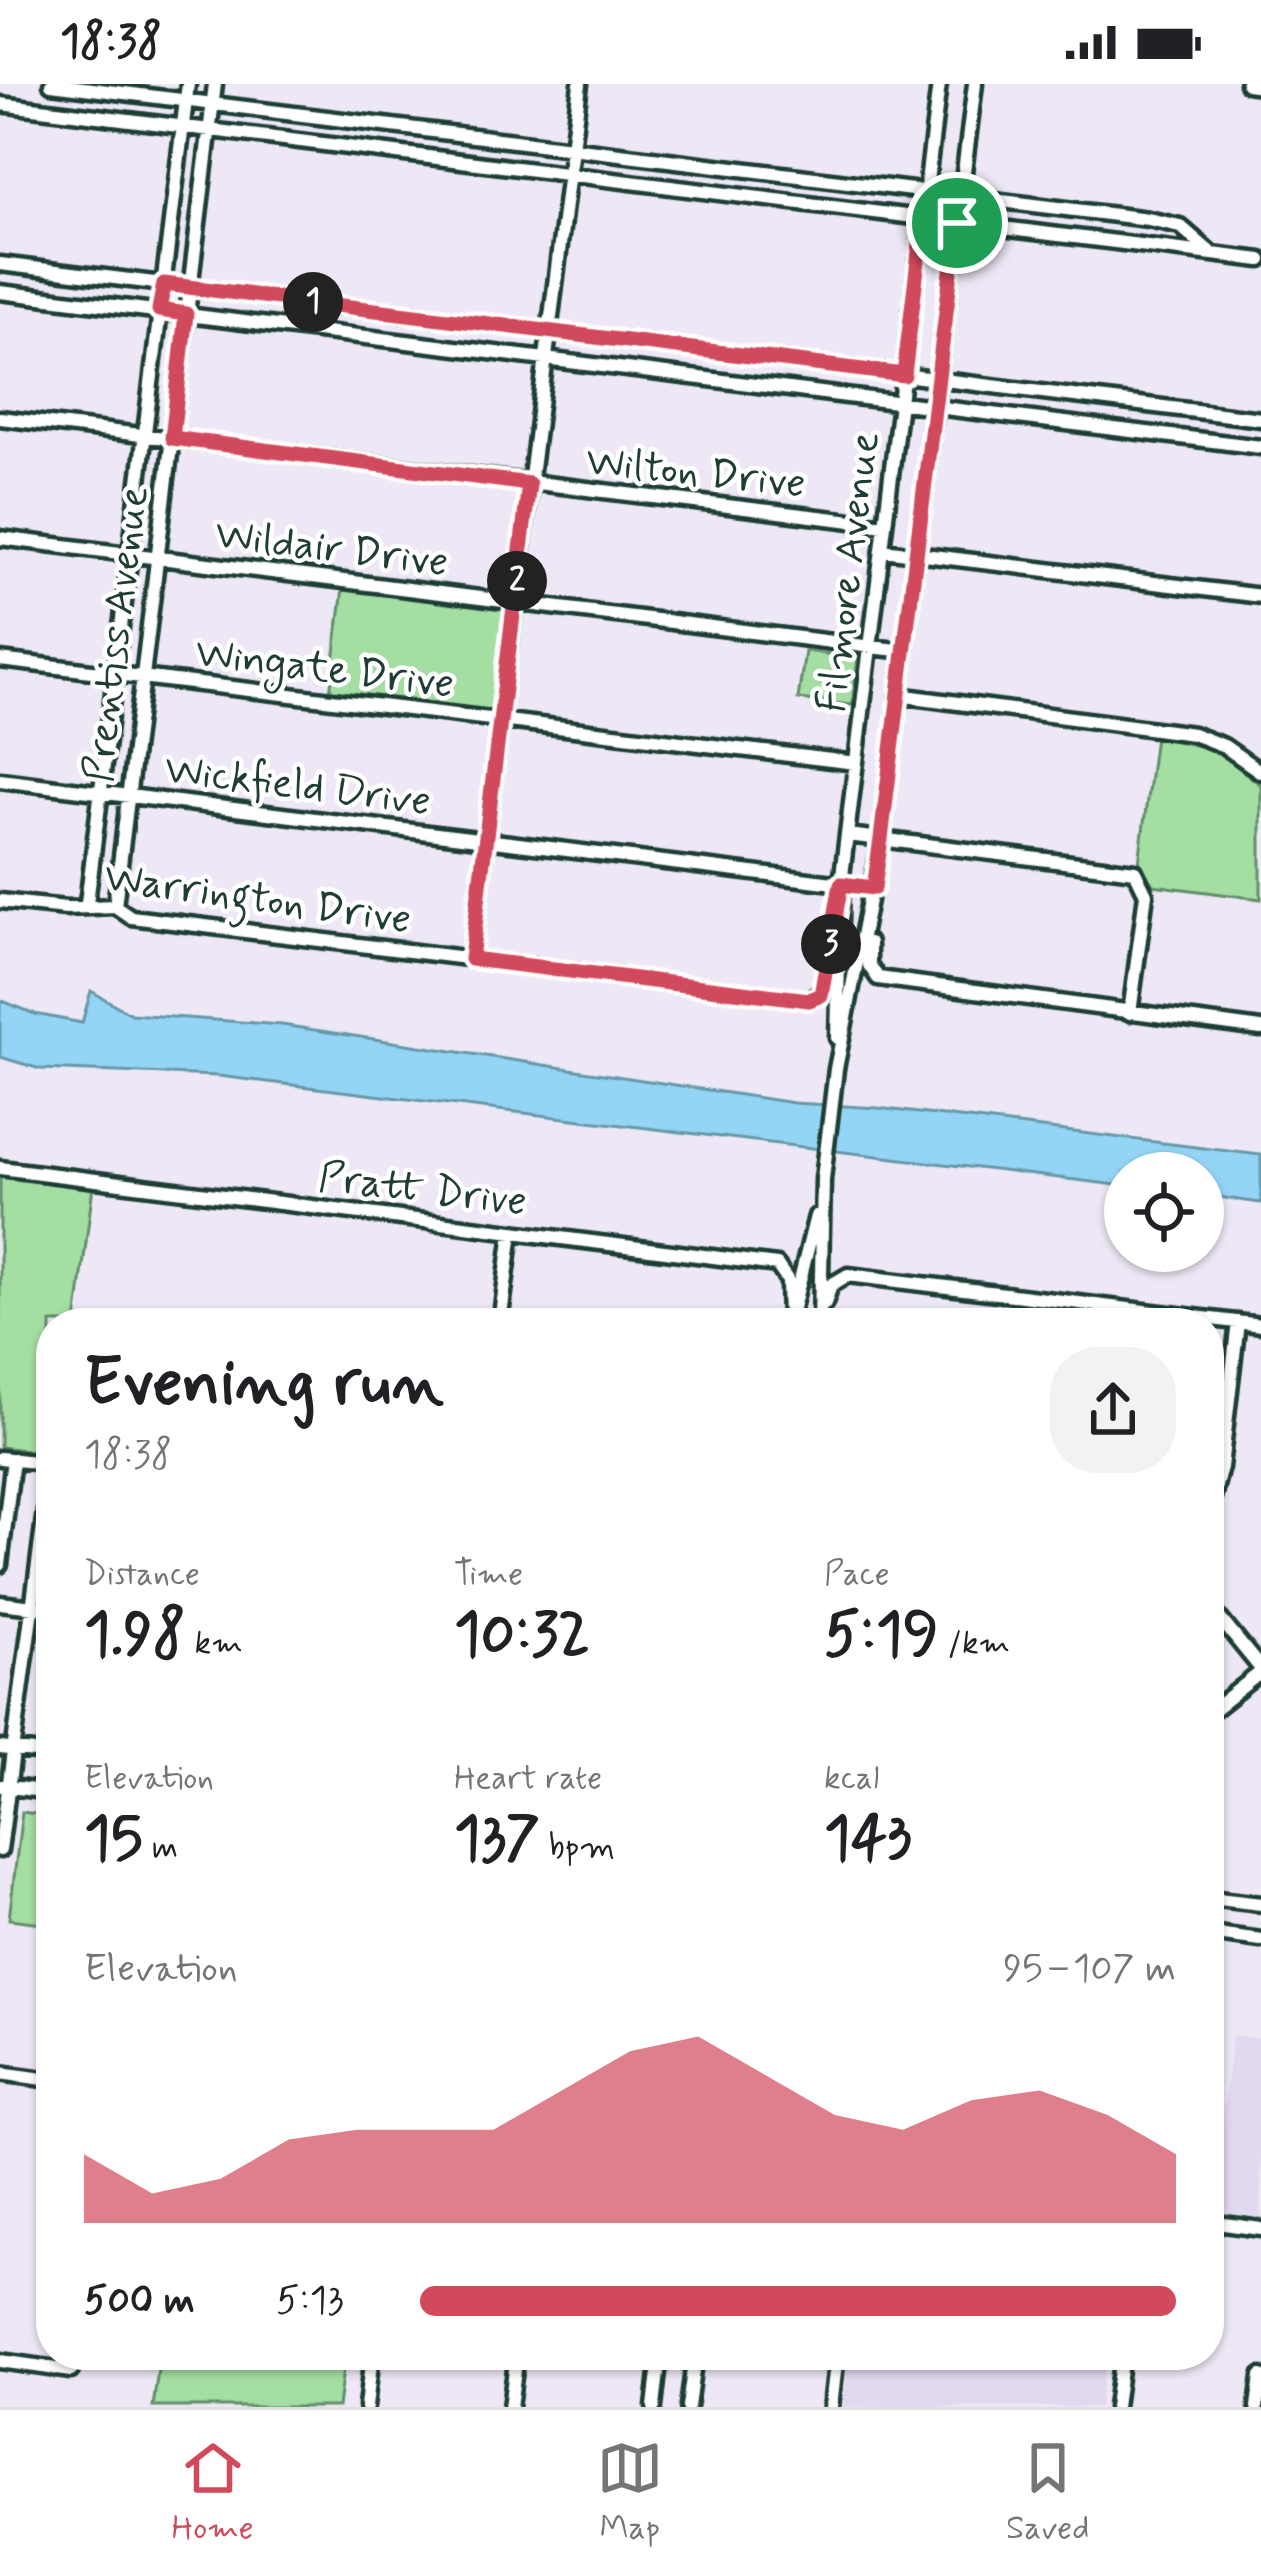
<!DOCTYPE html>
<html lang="en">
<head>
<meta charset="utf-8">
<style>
	:root { --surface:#fff; --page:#f2f2f2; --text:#202124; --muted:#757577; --line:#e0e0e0; --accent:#d1495b }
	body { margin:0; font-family:Mynerve,sans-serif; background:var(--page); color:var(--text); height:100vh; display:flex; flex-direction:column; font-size:45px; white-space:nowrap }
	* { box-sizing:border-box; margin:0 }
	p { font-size:39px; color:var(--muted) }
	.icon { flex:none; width:66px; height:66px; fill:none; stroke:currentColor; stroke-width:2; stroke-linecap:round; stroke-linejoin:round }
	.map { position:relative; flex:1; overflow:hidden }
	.drawer { position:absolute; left:36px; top:1224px; width:1188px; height:1062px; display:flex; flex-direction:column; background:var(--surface); border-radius:48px; box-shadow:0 3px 9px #0004 }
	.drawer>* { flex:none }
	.fabs { position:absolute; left:1104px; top:1068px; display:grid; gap:24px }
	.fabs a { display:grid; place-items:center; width:120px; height:120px; border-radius:50%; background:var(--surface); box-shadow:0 3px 9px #0004; font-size:60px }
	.pin { position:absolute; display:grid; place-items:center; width:102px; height:102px; color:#fff; margin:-51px; border:6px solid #fff; border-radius:50%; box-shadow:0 3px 12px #0007 }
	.km { position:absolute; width:60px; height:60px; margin:-30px; border-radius:50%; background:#222; color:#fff; font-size:33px; line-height:60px; text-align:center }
	.round { display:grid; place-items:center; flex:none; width:126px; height:126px; border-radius:48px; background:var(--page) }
	.summary { display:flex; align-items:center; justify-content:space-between; height:204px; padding:0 48px }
	h1 { font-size:66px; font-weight:700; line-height:90px }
	.metrics { display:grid; grid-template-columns:repeat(3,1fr); gap:18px; height:204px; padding:12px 48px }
	.metrics div { display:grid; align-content:center }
	.metrics b { font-size:60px; font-weight:700 }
	.metrics small { font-size:33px; font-weight:400 }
	.metrics p { font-size:33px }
	.chart { height:336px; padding:24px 48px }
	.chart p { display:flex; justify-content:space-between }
	.chart svg { width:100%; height:216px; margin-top:12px; fill:var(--accent); opacity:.7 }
	ul { padding:0 48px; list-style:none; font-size:39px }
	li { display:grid; grid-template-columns:192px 144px 1fr; align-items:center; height:90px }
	li i { height:30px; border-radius:15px; background:var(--accent) }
	.status { display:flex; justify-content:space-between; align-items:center; height:84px; padding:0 60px; background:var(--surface); direction:ltr }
	.status svg { height:33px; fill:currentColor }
	.tab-bar { display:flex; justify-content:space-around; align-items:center; height:168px; border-top:3px solid var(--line); background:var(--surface); font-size:33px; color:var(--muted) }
	.tab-bar a { display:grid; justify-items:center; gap:6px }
	.tab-bar .selected { color:var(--accent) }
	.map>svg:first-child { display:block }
	.built { fill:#e2d8f0 }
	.green { fill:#a5dea3; stroke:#628e6c; stroke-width:3 }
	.water { fill:#94d5f6; stroke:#6598a8; stroke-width:3 }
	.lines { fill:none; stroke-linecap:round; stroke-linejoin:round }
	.minor-casing { stroke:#1f3d34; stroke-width:21 }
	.minor { stroke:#fff; stroke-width:12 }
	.route-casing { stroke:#fff; stroke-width:24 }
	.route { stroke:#d1495b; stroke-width:15 }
	.labels { text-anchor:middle; stroke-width:9; stroke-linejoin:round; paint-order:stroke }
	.street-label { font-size:42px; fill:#1f3d34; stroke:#fff }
</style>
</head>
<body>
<div class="status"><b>18:38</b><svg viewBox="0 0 49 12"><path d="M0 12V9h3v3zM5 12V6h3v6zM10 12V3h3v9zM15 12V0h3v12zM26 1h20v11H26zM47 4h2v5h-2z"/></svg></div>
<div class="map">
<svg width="1261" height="2323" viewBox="0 0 1261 2323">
	<rect width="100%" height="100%" fill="#eee8f6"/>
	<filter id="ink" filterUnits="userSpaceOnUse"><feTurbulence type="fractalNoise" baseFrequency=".00833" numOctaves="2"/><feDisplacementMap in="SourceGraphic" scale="24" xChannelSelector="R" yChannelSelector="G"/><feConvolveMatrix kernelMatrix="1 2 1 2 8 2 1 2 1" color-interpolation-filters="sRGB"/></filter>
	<g filter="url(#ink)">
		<path class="built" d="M1232,1951l29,4v178l-49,-6z
			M849,2271h257l-7,52h-256z"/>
		<path class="green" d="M343,504l164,20 -13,106 -164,-20z
			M805,567l53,7 -6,47 -54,-6z
			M1155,652l61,14 45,35v114l-108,-14 -14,-22z
			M0,1091l93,11 -17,137h-25v130l-51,-6z
			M22,1728l29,4v108l-42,-5z
			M160,2271h185l-7,52h-185z"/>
		<path class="water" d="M91,907l40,23 151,11 512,78 84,5 383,47v48l-58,-8v-22h-78v13l-907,-110 -178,-7 -40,-12v-57l35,14 47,9z"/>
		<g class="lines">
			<defs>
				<path id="minor" d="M51,0l1097,135 32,7 31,27
					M1247,0l14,2
					M0,20l1261,156
					M0,180l1261,155
					M0,208l1261,155
					M0,334l885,107
					M0,454l904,113
					M883,466l378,46
					M0,576l856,103
					M898,611l295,39 31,12 37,26
					M0,696l874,108
					M848,751l287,36 11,23 -16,119
					M0,817l66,7 49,-2 16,11 678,83 16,-13 8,-60
					M87,819l101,-819
					M115,822l100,-822
					M869,859v22l9,13 383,51
					M471,875l109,-875
					M837,954l4,-154 98,-800
					M0,1084l777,97 11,16 1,42
					M825,1219l6,-18 17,-10 413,50
					M792,1228l24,-96
					M500,1239l12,-91
					M820,1239l3,-144 13,-110 45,-230 94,-755
					M1092,1239l3,-18
					M0,1374l51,6
					M1209,1429l12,-46 17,-145
					M0,1481l13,-106
					M0,1519l51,6
					M1209,1521l52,64
					M1209,1629l52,-41
					M0,1664l51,6
					M1,1702l50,6
					M0,1766l51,-384
					M1209,1814l52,6
					M1209,1849l52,7
					M0,1989l51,7
					M1209,2138l52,7
					M0,2277l71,10 2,-16
					M366,2323l6,-52
					M510,2323l7,-52
					M654,2323l6,-52
					M688,2323l7,-52
					M831,2323l6,-52
					M1115,2323l7,-52
					M1257,2323l4,-31"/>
			</defs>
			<use href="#minor" class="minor-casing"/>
			<use href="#minor" class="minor"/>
		</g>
	</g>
	<g class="lines" filter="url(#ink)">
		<defs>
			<path id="route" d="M923,135l34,4 -76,616 -7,49 -33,-4 -20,111 -12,5 -338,-41 58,-475 -357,-46 14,-124 -27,-4 5,-26 740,91z"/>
		</defs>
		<use href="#route" class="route-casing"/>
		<use href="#route" class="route"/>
	</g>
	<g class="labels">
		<g class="street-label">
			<text transform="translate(696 386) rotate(6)" y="15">Wilton Drive</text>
			<text transform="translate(332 462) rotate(7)" y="15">Wildair Drive</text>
			<text transform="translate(846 488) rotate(-83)" y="15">Filmore Avenue</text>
			<text transform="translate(114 550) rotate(-83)" y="15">Prentiss Avenue</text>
			<text transform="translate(325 582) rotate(7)" y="15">Wingate Drive</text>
			<text transform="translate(298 699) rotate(7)" y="15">Wickfield Drive</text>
			<text transform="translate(258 812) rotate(8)" y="15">Warrington Drive</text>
			<text transform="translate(423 1103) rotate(7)" y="15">Pratt Drive</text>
		</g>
	</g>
</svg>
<div class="fabs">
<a><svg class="icon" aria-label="locate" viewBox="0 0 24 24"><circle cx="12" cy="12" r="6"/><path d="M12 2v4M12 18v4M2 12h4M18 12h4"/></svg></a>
</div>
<div class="pin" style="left:957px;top:139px;background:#1e9e55"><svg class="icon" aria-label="arrive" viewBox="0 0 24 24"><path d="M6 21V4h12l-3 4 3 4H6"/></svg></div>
<b class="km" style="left:313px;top:218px">1</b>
<b class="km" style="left:517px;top:497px">2</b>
<b class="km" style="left:831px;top:860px">3</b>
<section class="drawer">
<div class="summary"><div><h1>Evening run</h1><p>18:38</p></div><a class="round"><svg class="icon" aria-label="share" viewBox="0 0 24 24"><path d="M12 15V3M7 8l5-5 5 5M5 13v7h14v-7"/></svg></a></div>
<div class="metrics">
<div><p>Distance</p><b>1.98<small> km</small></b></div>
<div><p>Time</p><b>10:32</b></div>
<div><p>Pace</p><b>5:19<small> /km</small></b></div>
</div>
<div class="metrics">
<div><p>Elevation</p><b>15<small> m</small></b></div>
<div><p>Heart rate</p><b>137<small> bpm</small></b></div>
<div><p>kcal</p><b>143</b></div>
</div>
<div class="chart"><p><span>Elevation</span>95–107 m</p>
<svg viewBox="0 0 160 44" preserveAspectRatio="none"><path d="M0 44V30L10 38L20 35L30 27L40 25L50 25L60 25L70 17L80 9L90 6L100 14L110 22L120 25L130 19L140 17L150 22L160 30V44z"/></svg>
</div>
<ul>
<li><b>500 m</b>5:13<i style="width:100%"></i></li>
</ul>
</section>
</div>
<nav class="tab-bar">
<a class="selected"><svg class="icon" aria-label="home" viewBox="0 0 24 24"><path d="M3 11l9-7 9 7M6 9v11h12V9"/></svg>Home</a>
<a><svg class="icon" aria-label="map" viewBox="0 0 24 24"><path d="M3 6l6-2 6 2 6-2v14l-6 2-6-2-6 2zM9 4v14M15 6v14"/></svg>Map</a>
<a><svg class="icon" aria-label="saved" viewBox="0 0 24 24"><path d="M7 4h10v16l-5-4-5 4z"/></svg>Saved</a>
</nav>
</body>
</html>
